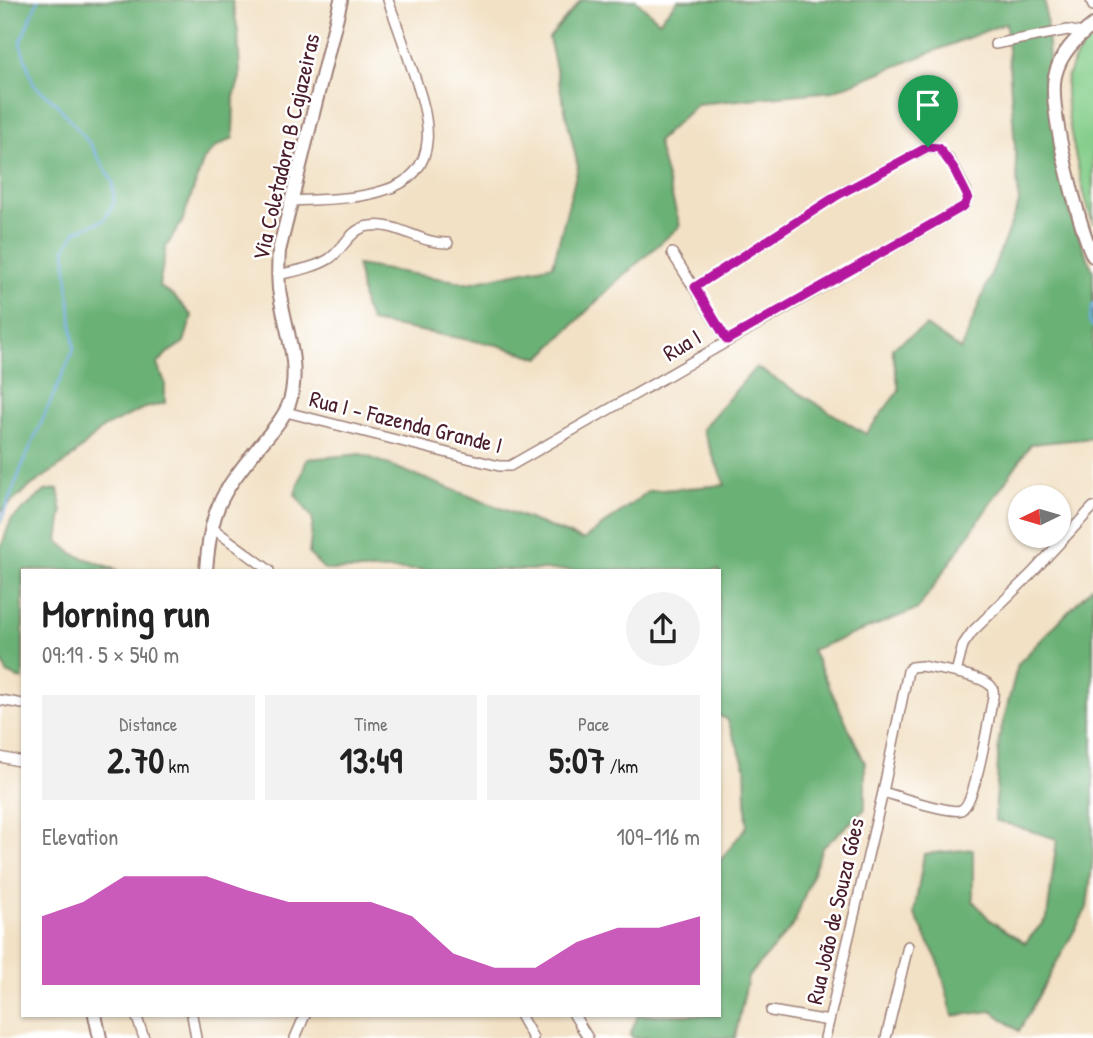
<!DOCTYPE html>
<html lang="en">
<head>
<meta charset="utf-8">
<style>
	:root { --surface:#fff; --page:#f2f2f2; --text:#222; --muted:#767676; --accent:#b5179e }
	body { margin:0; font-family:"Patrick Hand",sans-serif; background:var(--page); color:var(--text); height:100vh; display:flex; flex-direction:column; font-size:26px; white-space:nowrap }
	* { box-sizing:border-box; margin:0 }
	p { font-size:23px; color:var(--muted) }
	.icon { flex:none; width:38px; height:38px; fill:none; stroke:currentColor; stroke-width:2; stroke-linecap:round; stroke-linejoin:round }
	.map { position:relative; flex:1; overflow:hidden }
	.details { position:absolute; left:21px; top:569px; width:700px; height:448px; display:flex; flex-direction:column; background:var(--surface); border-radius:0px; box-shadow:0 2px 5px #0004 }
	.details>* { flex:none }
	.needle { width:46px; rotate:265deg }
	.controls { position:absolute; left:1008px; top:485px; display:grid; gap:14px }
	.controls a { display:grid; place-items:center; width:63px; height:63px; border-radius:50%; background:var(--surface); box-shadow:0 2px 5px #0004; font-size:35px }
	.pin { position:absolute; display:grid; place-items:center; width:60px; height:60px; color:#fff; margin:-72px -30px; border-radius:50% 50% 50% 0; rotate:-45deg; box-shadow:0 0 7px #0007 }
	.pin .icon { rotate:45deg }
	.round { display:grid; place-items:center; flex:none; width:74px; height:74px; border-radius:37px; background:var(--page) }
	.head { display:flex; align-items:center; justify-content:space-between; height:119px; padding:0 21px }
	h1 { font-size:38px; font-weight:700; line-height:52px }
	.figures { display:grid; grid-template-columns:repeat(3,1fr); gap:10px; height:119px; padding:7px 21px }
	.figures div { display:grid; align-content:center; border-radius:0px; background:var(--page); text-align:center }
	.figures b { font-size:35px; font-weight:700 }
	.figures small { font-size:19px; font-weight:400 }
	.figures p { font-size:19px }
	.chart { height:196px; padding:14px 21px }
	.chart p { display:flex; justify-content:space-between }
	.chart svg { width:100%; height:126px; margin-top:7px; fill:var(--accent); opacity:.7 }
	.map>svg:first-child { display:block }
	.green { fill:#84ce8a; stroke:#67765a; stroke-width:2 }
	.forest { fill:#6bb176; stroke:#5a6850; stroke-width:2 }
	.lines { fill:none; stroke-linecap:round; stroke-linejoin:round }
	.stream { stroke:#6ba8dd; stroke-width:2.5 }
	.minor-casing { stroke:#9e8078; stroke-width:12 }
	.secondary-casing { stroke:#9e8078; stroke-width:16 }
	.minor { stroke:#fff; stroke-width:9 }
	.secondary { stroke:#fff; stroke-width:12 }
	.route-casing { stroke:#fff; stroke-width:14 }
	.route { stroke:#b5179e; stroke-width:9 }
	.labels { text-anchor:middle; stroke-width:5; stroke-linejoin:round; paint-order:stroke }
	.street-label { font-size:23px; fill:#4a1f2b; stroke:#fff }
</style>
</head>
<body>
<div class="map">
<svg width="1093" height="1038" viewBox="0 0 1093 1038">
	<rect width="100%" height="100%" fill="#fff"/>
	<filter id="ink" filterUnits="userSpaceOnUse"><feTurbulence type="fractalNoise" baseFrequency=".0143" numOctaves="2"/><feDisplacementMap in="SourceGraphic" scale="14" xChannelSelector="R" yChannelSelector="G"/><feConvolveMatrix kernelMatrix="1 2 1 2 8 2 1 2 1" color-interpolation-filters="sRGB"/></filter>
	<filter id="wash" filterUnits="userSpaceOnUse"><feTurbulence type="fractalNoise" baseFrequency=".00686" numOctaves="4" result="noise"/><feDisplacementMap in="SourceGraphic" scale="28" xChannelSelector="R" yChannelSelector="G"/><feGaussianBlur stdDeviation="1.57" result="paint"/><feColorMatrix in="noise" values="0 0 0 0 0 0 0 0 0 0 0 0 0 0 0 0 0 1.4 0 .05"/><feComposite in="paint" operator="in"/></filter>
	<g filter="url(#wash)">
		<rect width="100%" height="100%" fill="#f2e1c5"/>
		<path class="green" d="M1093,38v186c-9,-27 -32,-120 -26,-145 4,-15 14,-33 26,-41z"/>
		<path class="forest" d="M0,0h232l6,31 2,46 -6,20 -1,41 -17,9 -12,12 -22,63 -16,25 -7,39 15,10 18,20 -8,26 -18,12 -9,11 8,17v21l-23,6 -39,19 -34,32 -37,25 -32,27z
			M581,0h55l23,21 19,-21h367l6,90 20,127 22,54v167l-62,6 -113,165 -106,41 53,113v46l-43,39 -28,76 -46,53 -13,61h-101l-4,-3 8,-20h81v-153l28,-36 -2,-60 -18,-47 -8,-3v-146h-394l-16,-16 4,-35 -18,-25 12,-35 54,-5 222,86 66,-49 76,-6 -23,-56 54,-62 110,67 33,-44 -7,-42 34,-22 35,24 58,-147 -13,-180 -173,68 -136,13 -40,38 23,84 -63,55 -77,77 -43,-13 -126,-23 -7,-16 -7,-41 111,18 85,-18 25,-98 -29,-129z
			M58,489l4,24 -4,28 15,13 45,16h-95v110l-16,-7 -7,-17v-106l11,-30 34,-29z
			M1093,586v272l-6,50 -68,123 -27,-20 -39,5 -14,-53 -25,-50 10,-59 49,-5v52l17,19 35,23 22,-25 10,-79 -62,-19 4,-82 19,-74z"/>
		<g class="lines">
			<path class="stream" d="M1093,304l-4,18 4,5
				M0,523l25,-64 49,-110 -9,-100 11,-18 28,-11 10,-17 -1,-21 -22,-37 -36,-43 -21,-17 -14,-42 18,-43"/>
		</g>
	</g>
	<g filter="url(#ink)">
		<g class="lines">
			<defs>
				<path id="minor" d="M1091,0l2,6
					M995,44l73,-14 14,3
					M292,201c29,-2 62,-1 90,-10 65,-18 46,-78 29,-125 -7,-22 -15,-44 -23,-66
					M672,253l55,87
					M278,275c17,-4 36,-7 51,-16 15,-10 21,-31 41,-33 28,-4 50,18 78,17
					M286,412l213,54h11l454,-260 4,-9 -2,-7c-9,-15 -18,-44 -38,-43l-90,48 -143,92
					M211,527l58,43
					M956,673l7,-28 9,-13 59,-58 62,-67
					M0,700l23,4
					M0,757l23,5
					M771,1011l58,10
					M136,1015l8,23
					M192,1015l4,23
					M520,1015l13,23
					M574,1015l14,23
					M295,1038l10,-23
					M825,1038l58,-246 25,-121 3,-4 10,-1c15,3 61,9 70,20 4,5 2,11 1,17 -4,17 -16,101 -31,107 -11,4 -64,-14 -78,-18
					M886,1038l22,-92"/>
				<path id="secondary" d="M1093,25c-18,14 -33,29 -38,51 -7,31 23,149 38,180
					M206,570c5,-60 13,-74 51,-121 12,-15 27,-30 33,-48 11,-39 -6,-75 -11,-112 -1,-13 -1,-25 0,-38l62,-251
					M95,1015l5,23"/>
			</defs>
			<use href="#minor" class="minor-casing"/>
			<use href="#secondary" class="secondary-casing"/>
			<use href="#minor" class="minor"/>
			<use href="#secondary" class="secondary"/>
		</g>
	</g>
	<g class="lines" filter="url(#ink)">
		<defs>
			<path id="route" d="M928,147l11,1 14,19 15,30 -4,9 -237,134 -32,-53 143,-92z"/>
		</defs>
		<use href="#route" class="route-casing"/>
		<use href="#route" class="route"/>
	</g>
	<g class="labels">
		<g class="street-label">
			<text transform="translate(286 147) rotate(-77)" y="8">Via Coletadora B Cajazeiras</text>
			<text transform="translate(682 345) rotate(-31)" y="8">Rua I</text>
			<text transform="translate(406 422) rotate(14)" y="8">Rua I - Fazenda Grande I</text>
			<text transform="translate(835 911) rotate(-77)" y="8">Rua João de Souza Góes</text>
		</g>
	</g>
</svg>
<div class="controls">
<a><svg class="needle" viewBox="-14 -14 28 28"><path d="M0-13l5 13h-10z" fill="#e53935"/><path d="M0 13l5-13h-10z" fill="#767676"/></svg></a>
</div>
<div class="pin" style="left:928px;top:147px;background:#1e9e55"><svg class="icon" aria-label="arrive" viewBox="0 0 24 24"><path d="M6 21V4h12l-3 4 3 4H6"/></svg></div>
<section class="details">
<div class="head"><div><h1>Morning run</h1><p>09:19 · 5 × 540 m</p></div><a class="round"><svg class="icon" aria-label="share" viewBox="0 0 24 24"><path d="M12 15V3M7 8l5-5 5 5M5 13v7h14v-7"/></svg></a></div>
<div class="figures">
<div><p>Distance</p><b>2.70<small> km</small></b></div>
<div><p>Time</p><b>13:49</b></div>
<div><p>Pace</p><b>5:07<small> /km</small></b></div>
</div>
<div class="chart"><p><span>Elevation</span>109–116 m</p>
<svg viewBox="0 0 160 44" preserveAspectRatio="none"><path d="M0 44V20L10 15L20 6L30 6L40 6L50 11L60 15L70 15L80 15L90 20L100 33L110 38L120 38L130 29L140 24L150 24L160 20V44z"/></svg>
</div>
</section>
</div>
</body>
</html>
